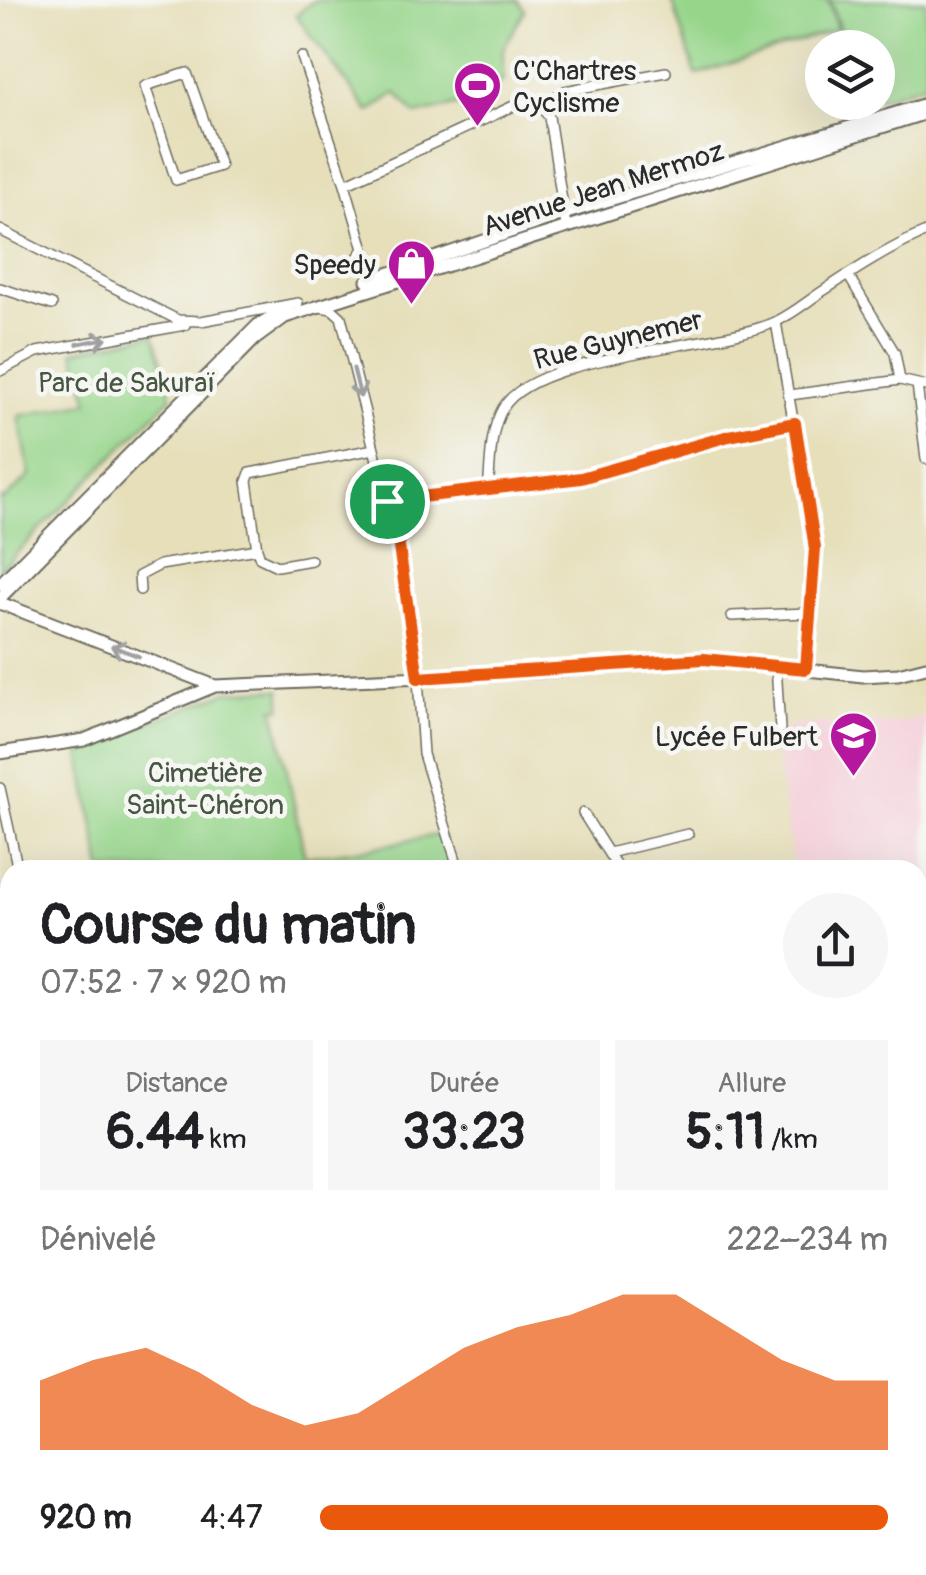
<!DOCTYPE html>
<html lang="fr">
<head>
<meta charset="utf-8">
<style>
	:root { --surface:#fff; --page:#f6f6f6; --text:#202124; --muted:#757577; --accent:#ea580c }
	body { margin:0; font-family:Pangolin,sans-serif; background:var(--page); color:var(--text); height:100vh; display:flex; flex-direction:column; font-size:38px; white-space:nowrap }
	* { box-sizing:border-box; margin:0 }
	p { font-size:32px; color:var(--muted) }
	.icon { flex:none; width:55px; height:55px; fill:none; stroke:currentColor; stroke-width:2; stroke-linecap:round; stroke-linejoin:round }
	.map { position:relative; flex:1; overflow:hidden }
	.sheet { position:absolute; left:0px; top:860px; width:928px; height:715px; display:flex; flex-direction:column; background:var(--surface); border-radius:30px 30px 0 0; box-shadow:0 10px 40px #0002 }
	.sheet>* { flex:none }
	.buttons { position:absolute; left:805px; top:30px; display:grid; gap:20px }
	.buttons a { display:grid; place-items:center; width:90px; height:90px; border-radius:50%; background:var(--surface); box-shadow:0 10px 40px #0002; font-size:50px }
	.pin { position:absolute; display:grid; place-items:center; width:85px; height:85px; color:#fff; margin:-42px; border:5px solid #fff; border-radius:50%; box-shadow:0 2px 10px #0007 }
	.round { display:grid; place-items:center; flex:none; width:105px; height:105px; border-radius:52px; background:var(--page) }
	.headline { display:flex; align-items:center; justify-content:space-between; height:170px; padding:0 40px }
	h1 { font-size:55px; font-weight:700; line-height:75px }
	.stats { display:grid; grid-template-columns:repeat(3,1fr); gap:15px; height:170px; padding:10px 40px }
	.stats div { display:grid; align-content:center; border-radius:0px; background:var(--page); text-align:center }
	.stats b { font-size:50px; font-weight:700 }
	.stats small { font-size:28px; font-weight:400 }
	.stats p { font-size:28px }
	.chart { height:280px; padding:20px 40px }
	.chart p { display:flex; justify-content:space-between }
	.chart svg { width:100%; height:180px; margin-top:10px; fill:var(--accent); opacity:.7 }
	ul { padding:0 40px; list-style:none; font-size:32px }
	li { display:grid; grid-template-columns:160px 120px 1fr; align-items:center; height:75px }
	li i { height:25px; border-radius:12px; background:var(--accent) }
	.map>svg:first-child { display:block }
	.built { fill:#f5cfda }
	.green { fill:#97d58b; stroke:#61805b; stroke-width:2.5 }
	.forest { fill:#79b677; stroke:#527051; stroke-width:2.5 }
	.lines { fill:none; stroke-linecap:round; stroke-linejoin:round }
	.street-casing { stroke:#6c6a5d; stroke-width:12 }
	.secondary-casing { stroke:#6c6a5d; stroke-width:15 }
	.street { stroke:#fff; stroke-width:9 }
	.secondary { stroke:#fff; stroke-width:11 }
	.oneway { stroke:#a0a0a0 }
	.route-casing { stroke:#fff; stroke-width:20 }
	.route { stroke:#ea580c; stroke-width:12 }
	.labels { text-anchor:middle; stroke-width:9; stroke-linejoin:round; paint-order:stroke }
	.poi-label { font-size:28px; fill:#2b2b2b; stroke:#f6f6f2; text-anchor:end }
	.street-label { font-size:28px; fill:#2b2b2b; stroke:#f6f6f2 }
	.park-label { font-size:28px; fill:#465643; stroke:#f6f6f2 }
</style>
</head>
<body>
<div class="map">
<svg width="926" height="1575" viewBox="0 0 926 1575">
	<rect width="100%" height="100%" fill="#f6f6f2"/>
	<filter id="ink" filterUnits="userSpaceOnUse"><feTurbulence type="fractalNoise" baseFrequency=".01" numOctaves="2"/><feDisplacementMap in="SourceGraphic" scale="20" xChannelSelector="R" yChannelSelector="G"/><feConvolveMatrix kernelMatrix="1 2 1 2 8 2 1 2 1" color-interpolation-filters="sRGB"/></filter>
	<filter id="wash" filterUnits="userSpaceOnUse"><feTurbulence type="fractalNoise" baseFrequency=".0048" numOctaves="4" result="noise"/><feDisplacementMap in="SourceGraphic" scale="40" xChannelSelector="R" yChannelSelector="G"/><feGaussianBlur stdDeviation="2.25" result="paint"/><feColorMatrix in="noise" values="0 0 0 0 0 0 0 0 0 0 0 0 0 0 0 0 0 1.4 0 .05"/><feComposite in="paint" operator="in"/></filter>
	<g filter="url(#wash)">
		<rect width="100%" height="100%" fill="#e6dfba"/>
		<path class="built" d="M926,717v177l-8,1v-25h-124l-22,-140 53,-8v3l38,1v-3l17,-2 2,4z"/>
		<path class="green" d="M314,0h203l8,10 -22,39v32l-39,23 -48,11 -20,-22 -27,19 -73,-96z
			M672,0h156l9,29 -141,46z
			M830,0h96v83l-48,16v-51l-32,-1z
			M154,334l18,63 -172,173v-71h5l25,-23 -11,-60 70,-14 -15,-51z
			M281,689v20l-7,-1 31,149 62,-8 74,-15 13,36h-352l-22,-117 12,-2 4,-8 134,-52z
			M10,1463v102h40l2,10h-52v-109z"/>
		<path class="forest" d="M926,878v255l-8,1v-255z"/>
	</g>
	<g filter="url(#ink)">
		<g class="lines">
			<defs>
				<path id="street" d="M302,57l43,127
					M187,73l33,93 -44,14 -31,-94z
					M541,106l24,-15 101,-19
					M0,230l178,90 23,1 97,-18
					M356,260l8,-11 -19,-65 177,-82 19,4 8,11 17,109
					M848,275l47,78 5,27
					M0,288l52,17
					M320,307l12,2 9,8 56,223 21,138 5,76 36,116
					M776,322l39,225 -10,122
					M0,371l37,-19 148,-27
					M917,384l9,75
					M790,395l110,-15 26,6
					M488,490c3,-27 1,-58 15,-82 32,-55 212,-59 272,-86 18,-8 35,-23 51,-33 32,-21 65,-42 100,-57
					M387,501l194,-23 148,-42 66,-13
					M257,549l3,9 17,8 34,-6
					M140,590l-1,-14 21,-11 97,-16 -10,-68 3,-8 124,-24
					M732,616l76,-3
					M776,666l4,63
					M0,788l18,82
					M583,813l36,57
					M609,853l79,-19
					M0,918l10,-6
					M918,1147h8
					M918,1282l8,-3
					M918,1383l5,20 3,-1
					M647,1565v10
					M483,1575l2,-10
					M787,1575l2,-10"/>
				<path id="secondary" d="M367,281l196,-67 363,-110
					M0,584l258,-259 30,-18
					M0,598l255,-259 30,-22 641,-204
					M0,603l215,83
					M0,753l84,-13 131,-54 326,-14 163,-13 159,17 35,-2 28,-7
					M0,1128l10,16
					M0,1153l10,16
					M0,1308l10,-9
					M918,1534l8,2
					M243,1565l8,10"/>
			</defs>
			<use href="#street" class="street-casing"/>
			<use href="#secondary" class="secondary-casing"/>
			<use href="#street" class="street"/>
			<use href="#secondary" class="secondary"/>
		</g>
		<defs><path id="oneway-shaft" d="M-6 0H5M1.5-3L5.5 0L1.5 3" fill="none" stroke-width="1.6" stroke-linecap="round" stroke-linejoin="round" transform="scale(2.5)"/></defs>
		<g class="oneway">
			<use href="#oneway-shaft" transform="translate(92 341) rotate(-11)"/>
			<use href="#oneway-shaft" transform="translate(357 383) rotate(76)"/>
			<use href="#oneway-shaft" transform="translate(125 651) rotate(-159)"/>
		</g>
	</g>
	<g class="lines" filter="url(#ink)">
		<defs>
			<path id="route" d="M795,423l20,125 -9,121 -102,-10 -286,19 -20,-138 -11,-39 194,-23 148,-42z"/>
		</defs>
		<use href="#route" class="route-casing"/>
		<use href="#route" class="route"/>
	</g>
	<defs>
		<symbol id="stadium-pin" viewBox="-11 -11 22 30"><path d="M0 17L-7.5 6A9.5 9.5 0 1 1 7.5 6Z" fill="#b5179e" stroke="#f6f6f2"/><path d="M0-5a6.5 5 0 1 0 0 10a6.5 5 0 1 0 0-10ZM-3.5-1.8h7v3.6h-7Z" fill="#fff"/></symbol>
		<symbol id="shop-pin" viewBox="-11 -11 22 30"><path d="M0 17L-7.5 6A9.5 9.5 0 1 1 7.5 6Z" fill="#b5179e" stroke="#f6f6f2"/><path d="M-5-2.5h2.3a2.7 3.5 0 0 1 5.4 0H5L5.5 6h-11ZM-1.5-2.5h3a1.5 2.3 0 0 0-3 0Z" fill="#fff"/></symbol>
		<symbol id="school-pin" viewBox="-11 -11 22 30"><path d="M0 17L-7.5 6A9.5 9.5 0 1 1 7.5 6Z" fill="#b5179e" stroke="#f6f6f2"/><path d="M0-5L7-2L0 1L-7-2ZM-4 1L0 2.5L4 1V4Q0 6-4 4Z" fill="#fff"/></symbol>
	</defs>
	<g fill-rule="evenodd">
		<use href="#stadium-pin" x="450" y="58" width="55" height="75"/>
		<use href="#shop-pin" x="384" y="236" width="55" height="75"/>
		<use href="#school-pin" x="826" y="708" width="55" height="75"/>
	</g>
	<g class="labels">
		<g class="poi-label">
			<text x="513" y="80" text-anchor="start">C'Chartres<tspan x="513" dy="32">Cyclisme</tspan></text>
			<text x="376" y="274">Speedy</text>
			<text x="818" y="746">Lycée Fulbert</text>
		</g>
		<g class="street-label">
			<text transform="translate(603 188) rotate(-18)" y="10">Avenue Jean Mermoz</text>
			<text transform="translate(618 339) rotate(-14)" y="10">Rue Guynemer</text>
		</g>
		<g class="park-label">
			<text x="127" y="392">Parc de Sakuraï</text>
			<text x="205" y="782">Cimetière<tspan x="205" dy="32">Saint-Chéron</tspan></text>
		</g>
	</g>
</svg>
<div class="buttons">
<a><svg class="icon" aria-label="layers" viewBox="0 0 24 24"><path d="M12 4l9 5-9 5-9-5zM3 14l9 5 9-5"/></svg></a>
</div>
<div class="pin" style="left:387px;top:501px;background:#1e9e55"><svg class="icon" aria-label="arrive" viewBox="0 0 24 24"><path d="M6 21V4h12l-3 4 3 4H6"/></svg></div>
<section class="sheet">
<div class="headline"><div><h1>Course du matin</h1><p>07:52 · 7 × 920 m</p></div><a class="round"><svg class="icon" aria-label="share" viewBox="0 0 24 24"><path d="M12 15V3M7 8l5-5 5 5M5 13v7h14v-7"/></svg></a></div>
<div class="stats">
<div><p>Distance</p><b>6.44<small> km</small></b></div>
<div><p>Durée</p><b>33:23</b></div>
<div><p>Allure</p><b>5:11<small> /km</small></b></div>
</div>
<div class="chart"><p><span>Dénivelé</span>222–234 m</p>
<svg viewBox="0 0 160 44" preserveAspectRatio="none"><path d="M0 44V27L10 22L20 19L30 25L40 33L50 38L60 35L70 27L80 19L90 14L100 11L110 6L120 6L130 14L140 22L150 27L160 27V44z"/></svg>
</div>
<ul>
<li><b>920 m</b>4:47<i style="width:100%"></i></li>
</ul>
</section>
</div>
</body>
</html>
